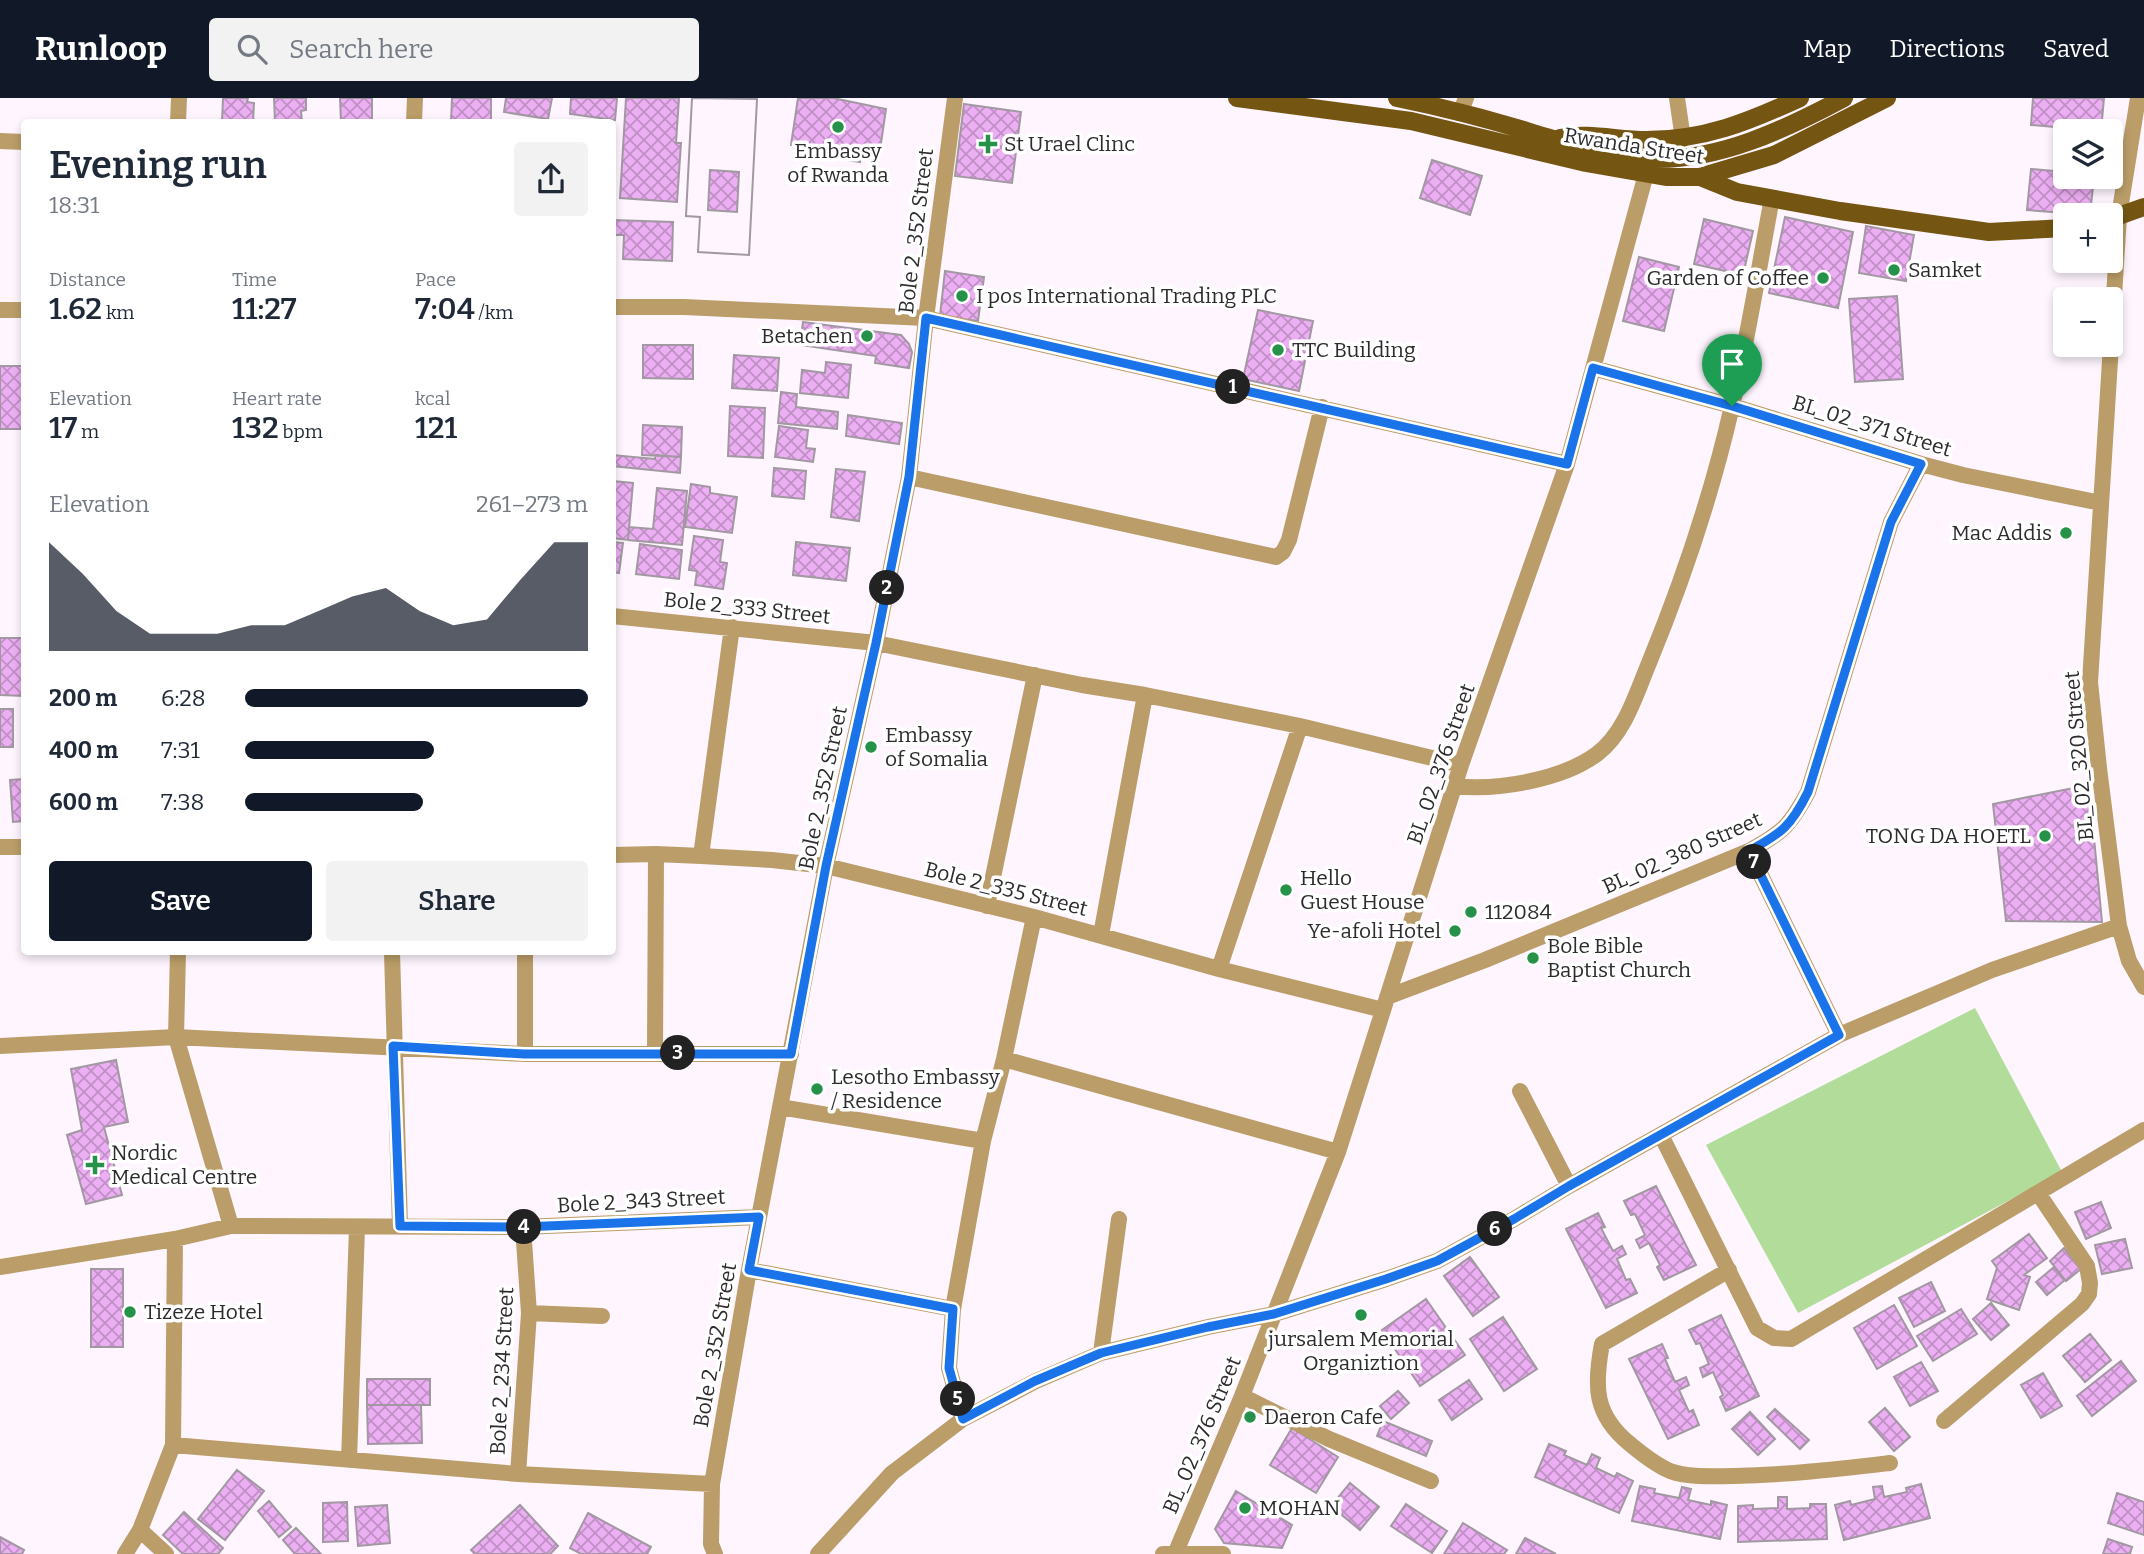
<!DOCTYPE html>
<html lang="en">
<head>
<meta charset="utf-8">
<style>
	:root { --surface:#fff; --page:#f2f2f3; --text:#1f2937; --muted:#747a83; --accent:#111827 }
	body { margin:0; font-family:Bitter,serif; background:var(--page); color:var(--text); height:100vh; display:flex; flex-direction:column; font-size:26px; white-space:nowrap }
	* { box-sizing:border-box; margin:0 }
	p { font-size:23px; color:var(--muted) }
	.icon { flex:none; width:38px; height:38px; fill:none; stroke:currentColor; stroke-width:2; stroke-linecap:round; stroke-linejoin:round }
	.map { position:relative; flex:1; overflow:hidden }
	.panel { position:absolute; left:21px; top:21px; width:595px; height:836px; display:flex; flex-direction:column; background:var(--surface); border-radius:7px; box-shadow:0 4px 10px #0003 }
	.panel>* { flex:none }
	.fabs { position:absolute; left:2053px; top:21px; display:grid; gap:14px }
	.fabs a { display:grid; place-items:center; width:70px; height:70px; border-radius:7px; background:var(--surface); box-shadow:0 4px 10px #0003; font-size:35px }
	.pin { position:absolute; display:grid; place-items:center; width:60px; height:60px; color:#fff; margin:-72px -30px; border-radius:50% 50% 50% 0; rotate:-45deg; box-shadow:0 0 7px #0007 }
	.pin .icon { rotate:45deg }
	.km { position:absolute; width:35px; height:35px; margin:-18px; border-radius:50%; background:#222; color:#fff; font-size:19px; line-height:35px; text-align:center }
	.round { display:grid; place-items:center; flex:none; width:74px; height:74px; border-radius:7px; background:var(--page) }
	.headline { display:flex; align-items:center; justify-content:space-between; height:119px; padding:0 28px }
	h1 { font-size:38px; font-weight:600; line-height:52px }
	.stats { display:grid; grid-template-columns:repeat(3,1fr); gap:10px; height:119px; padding:7px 28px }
	.stats div { display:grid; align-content:center }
	.stats b { font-size:30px; font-weight:600 }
	.stats small { font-size:19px; font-weight:400 }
	.stats p { font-size:19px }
	.chart { height:196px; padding:14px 28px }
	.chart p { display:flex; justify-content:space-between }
	.chart svg { width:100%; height:126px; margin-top:7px; fill:var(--accent); opacity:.7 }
	.cta { display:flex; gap:14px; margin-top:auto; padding:14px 28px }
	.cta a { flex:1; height:80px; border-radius:7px; background:var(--accent); color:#fff; font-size:28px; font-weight:600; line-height:80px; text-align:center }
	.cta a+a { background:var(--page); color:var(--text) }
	ul { padding:0 28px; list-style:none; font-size:23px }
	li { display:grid; grid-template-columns:112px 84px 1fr; align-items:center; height:52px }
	li i { height:18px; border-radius:9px; background:var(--accent) }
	header { display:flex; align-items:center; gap:42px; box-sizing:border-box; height:98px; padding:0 35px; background:var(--accent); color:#fff }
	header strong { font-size:33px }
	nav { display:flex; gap:38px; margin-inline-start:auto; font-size:24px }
	.search { width:490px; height:63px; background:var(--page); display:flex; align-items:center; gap:18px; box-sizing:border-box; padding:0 24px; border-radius:7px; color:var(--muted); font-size:26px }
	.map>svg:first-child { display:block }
	.grass { fill:#b2dc9a }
	.building { fill:url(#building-cross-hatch); stroke:#a198a1; stroke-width:2; fill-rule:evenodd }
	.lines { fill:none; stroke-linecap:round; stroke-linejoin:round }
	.street { stroke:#ba9d68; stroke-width:16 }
	.primary { stroke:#745512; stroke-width:18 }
	.route-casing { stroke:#fff; stroke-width:14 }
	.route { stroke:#1a73e8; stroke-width:9 }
	.poi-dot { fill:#269149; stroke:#fff; stroke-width:2.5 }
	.labels { text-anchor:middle; stroke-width:7; stroke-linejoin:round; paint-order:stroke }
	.poi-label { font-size:21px; fill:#2e2b2f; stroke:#fff; text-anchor:start }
	.street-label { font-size:21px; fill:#2e2b2f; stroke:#fff }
</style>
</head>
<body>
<header>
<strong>Runloop</strong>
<div class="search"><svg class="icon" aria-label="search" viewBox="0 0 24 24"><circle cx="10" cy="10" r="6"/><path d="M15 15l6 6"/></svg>Search here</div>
<nav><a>Map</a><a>Directions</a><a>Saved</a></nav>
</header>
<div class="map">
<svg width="2144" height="1456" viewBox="0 0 2144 1456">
	<defs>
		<pattern id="building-cross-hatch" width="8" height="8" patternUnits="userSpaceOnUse" patternTransform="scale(1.75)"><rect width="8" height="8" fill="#edaff3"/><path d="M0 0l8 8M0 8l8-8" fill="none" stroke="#c08fc5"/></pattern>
	</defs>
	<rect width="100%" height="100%" fill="#fef5ff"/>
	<path class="grass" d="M1975,910l87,164 -264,141 -92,-168z"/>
	<path class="building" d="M223,0h25l-1,4 7,1 -1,19h-31z
		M274,0h32v12l-5,1 1,11h-27z
		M340,0h32v24h-31z
		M452,0h39v24h-40z
		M506,0h46l-4,21 -44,-7z
		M571,0h46l-2,22 -45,-6z
		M626,0h53l-3,45h5l-4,59 -57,-4z
		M692,0l65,1 -8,156 -51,-3 2,-35 -14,-1zM710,72l29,2 -2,40 -29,-2z
		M692,0l65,1 -8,156 -51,-3 2,-35 -14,-1z
		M798,0h35l53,11 -6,41 -18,-3 -2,15 -37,-6 1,-5 -33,-6z
		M2033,0h71l-3,33 -70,-6z
		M964,6l57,8 -9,71 -57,-7z
		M1432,62l50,16 -12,39 -50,-17z
		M2031,71l34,3v5h29l-4,38 -63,-5z
		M1785,119l68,15 -15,76 -69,-15z
		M1704,121l49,12 -10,44 -49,-11z
		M612,122l61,2 -1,39 -49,-2 1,-24h-12z
		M1866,128l48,9 -8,46 -47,-8z
		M1639,159l40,10 -15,64 -41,-10z
		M945,173l39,6 -6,44 -38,-5z
		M1897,198l6,83 -48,3 -6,-83z
		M1258,212l55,11 -14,70 -56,-12z
		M803,224l98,13 8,9 3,8 -3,16 -34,-5 1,-7 -76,-11z
		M643,247h50v34l-50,-1z
		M734,257l45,3 -2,33 -45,-3z
		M826,264l25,3 -3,33 -48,-5 2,-23 23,3z
		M0,268h24v63h-24z
		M781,294l16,2 -1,13 42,5 -1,17 -59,-6z
		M730,308l35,2 -2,50 -35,-2z
		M848,317l54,8 -3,21 -53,-8z
		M643,327l39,2 -1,30 -39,-2z
		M779,328l29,4 -2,18 9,1 -2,13 -38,-5z
		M612,357l43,4v-4l26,2 -1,16 -68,-7z
		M774,370l32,3 -2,28 -32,-3z
		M836,371l29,3 -6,49 -28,-4z
		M612,383l21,2 -5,57 -16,-2z
		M691,386l19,3v6l27,4 -5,36 -47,-6z
		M657,390l30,3 -5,54 -54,-5 1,-13 24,2z
		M694,438l29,4 -3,22 7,1 -4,26 -28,-4 2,-14 -8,-1z
		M612,444l11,1 -4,30 -7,-1z
		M796,444l54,6 -4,33 -53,-6z
		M640,446l42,6 -3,29 -43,-5z
		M0,540h24v58l-24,-1z
		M0,611h13v38h-13z
		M24,681v42l-11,1 -3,-42z
		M2089,687l13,137 -96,-1 -13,-117z
		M116,962l12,62 -24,5 18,68 -36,9 -19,-69 15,-5 -11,-61z
		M1656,1088l40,79 -32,15 -7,-13 3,-2 -11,-22 -9,5 -4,-8 9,-5 -10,-21 -4,1 -7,-14z
		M2101,1104l10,26 -25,11 -11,-27z
		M1598,1115l7,14 -4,1 12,23 9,-5 4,8 -9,5 9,21 4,-1 7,14 -31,15 -40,-79z
		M2029,1136l18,24 -23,17 6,2 -11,33 -32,-11 10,-31 -5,-7z
		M2125,1141l7,29 -30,6 -7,-29z
		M2064,1150l17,21 -15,12 -16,-20z
		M1470,1159l29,40 -26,19 -29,-40z
		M2054,1169l11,13 -18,15 -11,-13z
		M91,1171h32v78h-32z
		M1931,1184l14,29 -31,16 -15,-29z
		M1426,1201l39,56 -45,31 -38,-56z
		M1991,1205l18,22 -18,15 -18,-21z
		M1894,1207l23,41 -40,23 -23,-41z
		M1961,1211l16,25 -44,27 -16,-25z
		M1721,1217l38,81 -33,15 -6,-14 3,-2 -10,-23 -10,5 -3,-9 9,-4 -9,-21 -4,1 -7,-14z
		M1503,1219l34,52 -33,22 -34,-52z
		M2090,1236l21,26 -26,22 -22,-26z
		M1662,1246l6,14 -3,1 10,23 11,-5 3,8 -10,5 10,22 4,-2 6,15 -31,14 -39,-80z
		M2121,1263l15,20 -44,35 -15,-20z
		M1921,1264l17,29 -28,15 -16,-29z
		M2043,1275l19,33 -21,12 -20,-33z
		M367,1281h63v26h-63z
		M1469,1282l13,19 -30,21 -13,-20z
		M1398,1293l11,12 -18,16 -11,-13z
		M367,1307h54l1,38 -54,1z
		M1885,1310l25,29 -16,14 -25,-29z
		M1775,1311l34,31 -9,9 -33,-32z
		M1750,1314l25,27 -17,16 -26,-26z
		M1383,1323l49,20 -6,15 -49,-20z
		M1292,1330l46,29 -22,36 -46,-28z
		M1549,1346l17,7 -2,4 23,10 5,-11 8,4 -4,10 19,9 2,-4 16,8 -14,32 -84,-36z
		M237,1372l27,21 -39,49 -27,-21z
		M1350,1385l29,24 -19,23 -29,-24z
		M1921,1386l9,34 -86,22 -9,-35 15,-4 1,4 24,-6 -2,-12 9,-1 2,11 23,-5 -1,-4z
		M1640,1388l15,3 -1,4 25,5 3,-11 9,2 -3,11 23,5v-4l16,4 -7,34 -88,-18z
		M1236,1393l56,34 -10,23 -58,-5 -9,-14z
		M2117,1395l27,9v33l-36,-12z
		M1778,1399h9v12l23,-1v-4h16l1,35 -89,3v-36l15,-1v4l25,-1z
		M269,1403l22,26 -12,10 -21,-26z
		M347,1404l1,39 -25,1v-39z
		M1406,1406l41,27 -15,22 -41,-27z
		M387,1407l3,38 -32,3 -3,-39z
		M520,1407l38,41 -8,8h-75l-4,-4z
		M184,1414l39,36 -5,6h-35l-20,-19z
		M588,1415l63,34 -4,7h-66l-11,-6z
		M1463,1425l44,27 -3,4h-60z
		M296,1430l25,26h-26l-12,-14z
		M0,1439l24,13 -2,4h-22z
		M1525,1440l31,16h-40z
		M2108,1441l24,8 -2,7h-27z"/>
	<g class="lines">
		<path class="street" d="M1677,0l6,41
			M2138,0l-19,118 -29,466 9,86 20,158 10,35 15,26
			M1461,13l5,-13
			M178,24l1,-24
			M414,24l1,-24
			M0,43l24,1
			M612,209h72l242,11 641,146
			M0,212h24
			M1593,270l139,38 189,58 42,11 138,28
			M909,379l367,80 7,-5 6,-12 33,-133
			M612,518l264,27 206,42 63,10 155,31 161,39
			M1454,688c42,5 108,-6 143,-32 28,-21 39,-60 52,-91 34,-83 63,-169 83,-257 16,-69 27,-139 40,-208
			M0,749h24
			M1749,753l90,184
			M612,757l44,-1 45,2 71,4 54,6 208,51 185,52 164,41
			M701,758l31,-229
			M987,808l48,-231
			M1101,837l44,-240
			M178,854l-2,85 55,189
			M392,854l8,274
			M1219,871l81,-243
			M1387,899l98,-37 264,-109c33,-18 41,-25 59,-59l83,-270 30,-58
			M0,948l176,-9 349,17h266
			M655,955l1,-199
			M525,956v-102
			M1004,961l334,93
			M1520,993l49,95
			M780,1009l203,34
			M1661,1037l96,193 17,10 17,1 353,-209
			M0,1169l175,-28 56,-13 292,1 236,-10
			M749,1172l204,39
			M1729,1172l-127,74c-8,42 -8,71 28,100 12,10 26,21 40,27 19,7 44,5 64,5 53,-1 104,-7 156,-13
			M529,1215l73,3
			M1101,1255l18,-134
			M1242,1298l87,43 102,42
			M963,1321l-14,-51 4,-59 30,-168 21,-82 30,-142
			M1944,1323l138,-117 7,-10 1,-11 -3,-17 -49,-73
			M173,1347l345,29 194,10
			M349,1362l8,-232
			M518,1376l11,-161 -6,-86
			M140,1432l26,24
			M125,1456l15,-24 33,-85 2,-206
			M715,1456l-4,-10 1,-60 37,-214 77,-404 50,-223 33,-166 17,-159 29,-220
			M818,1456l74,-81 71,-54 73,-38 65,-28 107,-26 66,-13 112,-35 51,-18 77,-42 55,-33 270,-151 153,-65 127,-44
			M1163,1456h60
			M1175,1456l67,-158 96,-244 123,-387 106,-301 79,-290"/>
		<path class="primary" d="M1237,0l174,23 175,42 80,14h34l37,15 103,19 149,21 76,-4
			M1397,0c44,9 87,20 130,33 40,12 82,28 125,28 67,2 134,-30 192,-61
			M1560,40c28,-6 57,2 86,2 58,0 102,-18 154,-42
			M1700,79l74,-22 113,-57
			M2110,121l34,-12"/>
	</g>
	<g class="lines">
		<defs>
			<path id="route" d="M926,220l641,146 26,-96 139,38 189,58 -30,58 -83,270c-17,34 -26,41 -59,59l90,184 -270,151 -55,33 -77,42 -51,18 -112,35 -66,13 -107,26 -66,28 -72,38 -14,-51 4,-59 -204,-39 10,-53 -236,10 -123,-1 -7,-180 131,8h267l35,-188 50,-223 33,-166z"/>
		</defs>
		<use href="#route" class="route-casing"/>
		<use href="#route" class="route"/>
	</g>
	<g class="poi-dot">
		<circle cx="838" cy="29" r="7"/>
		<path d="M984.5 35.5h7v7h7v7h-7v7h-7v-7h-7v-7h7z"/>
		<circle cx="1894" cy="172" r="7"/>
		<circle cx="1823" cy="180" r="7"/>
		<circle cx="962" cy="198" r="7"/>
		<circle cx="867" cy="238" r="7"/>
		<circle cx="1278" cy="252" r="7"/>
		<circle cx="2066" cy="435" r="7"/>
		<circle cx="871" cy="649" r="7"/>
		<circle cx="2045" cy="738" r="7"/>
		<circle cx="1286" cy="792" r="7"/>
		<circle cx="1471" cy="814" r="7"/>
		<circle cx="1455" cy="833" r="7"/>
		<circle cx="1533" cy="860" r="7"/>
		<circle cx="817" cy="991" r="7"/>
		<path d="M91.5 1056.5h7v7h7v7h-7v7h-7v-7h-7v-7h7z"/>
		<circle cx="130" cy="1214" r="7"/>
		<circle cx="1361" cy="1217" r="7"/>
		<circle cx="1250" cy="1319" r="7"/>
		<circle cx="1245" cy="1410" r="7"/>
	</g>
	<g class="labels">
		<g class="poi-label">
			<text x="1004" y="53">St Urael Clinc</text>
			<text x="838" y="60" text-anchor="middle">Embassy<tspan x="838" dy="24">of Rwanda</tspan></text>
			<text x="1908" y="179">Samket</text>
			<text x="1809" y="187" text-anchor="end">Garden of Coffee</text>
			<text x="976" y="205">I pos International Trading PLC</text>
			<text x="853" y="245" text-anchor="end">Betachen</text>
			<text x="1292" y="259">TTC Building</text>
			<text x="2052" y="442" text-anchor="end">Mac Addis</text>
			<text x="885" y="644">Embassy<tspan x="885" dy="24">of Somalia</tspan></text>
			<text x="2031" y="745" text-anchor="end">TONG DA HOETL</text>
			<text x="1300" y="787">Hello<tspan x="1300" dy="24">Guest House</tspan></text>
			<text x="1485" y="821">112084</text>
			<text x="1441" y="840" text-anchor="end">Ye-afoli Hotel</text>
			<text x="1547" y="855">Bole Bible<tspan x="1547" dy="24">Baptist Church</tspan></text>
			<text x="831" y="986">Lesotho Embassy<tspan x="831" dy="24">/ Residence</tspan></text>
			<text x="111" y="1062">Nordic<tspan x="111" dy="24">Medical Centre</tspan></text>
			<text x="144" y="1221">Tizeze Hotel</text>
			<text x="1361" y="1248" text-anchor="middle">jursalem Memorial<tspan x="1361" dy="24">Organiztion</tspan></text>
			<text x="1264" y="1326">Daeron Cafe</text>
			<text x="1259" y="1417">MOHAN</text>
		</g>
		<g class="street-label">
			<text transform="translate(1634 48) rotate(9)" y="7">Rwanda Street</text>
			<text transform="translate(916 133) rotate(-83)" y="7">Bole 2_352 Street</text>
			<text transform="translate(1872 328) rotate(17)" y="7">BL_02_371 Street</text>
			<text transform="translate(747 510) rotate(6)" y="7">Bole 2_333 Street</text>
			<text transform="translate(2079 658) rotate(-95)" y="7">BL_02_320 Street</text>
			<text transform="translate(1441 666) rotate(-71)" y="7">BL_02_376 Street</text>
			<text transform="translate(823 690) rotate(-78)" y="7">Bole 2_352 Street</text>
			<text transform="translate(1682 755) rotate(-24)" y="7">BL_02_380 Street</text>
			<text transform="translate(1006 791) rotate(14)" y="7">Bole 2_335 Street</text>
			<text transform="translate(641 1103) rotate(-3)" y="7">Bole 2_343 Street</text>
			<text transform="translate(715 1247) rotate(-80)" y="7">Bole 2_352 Street</text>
			<text transform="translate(502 1273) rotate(-87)" y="7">Bole 2_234 Street</text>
			<text transform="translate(1202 1337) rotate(-67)" y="7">BL_02_376 Street</text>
		</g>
	</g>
</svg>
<div class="fabs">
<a><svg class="icon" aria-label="layers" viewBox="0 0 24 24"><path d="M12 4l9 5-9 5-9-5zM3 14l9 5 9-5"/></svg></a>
<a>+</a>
<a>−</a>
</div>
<div class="pin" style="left:1732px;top:308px;background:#1e9e55"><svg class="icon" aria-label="arrive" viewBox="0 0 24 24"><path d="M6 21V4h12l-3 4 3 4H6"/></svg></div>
<b class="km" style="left:1233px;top:289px">1</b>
<b class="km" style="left:887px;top:490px">2</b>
<b class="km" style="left:678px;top:955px">3</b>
<b class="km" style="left:524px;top:1129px">4</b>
<b class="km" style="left:958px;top:1301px">5</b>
<b class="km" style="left:1495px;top:1131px">6</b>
<b class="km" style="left:1754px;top:764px">7</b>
<section class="panel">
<div class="headline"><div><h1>Evening run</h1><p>18:31</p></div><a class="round"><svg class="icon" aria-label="share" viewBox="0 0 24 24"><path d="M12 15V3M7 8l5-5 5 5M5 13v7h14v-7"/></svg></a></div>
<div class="stats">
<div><p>Distance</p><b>1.62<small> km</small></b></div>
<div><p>Time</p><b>11:27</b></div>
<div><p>Pace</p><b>7:04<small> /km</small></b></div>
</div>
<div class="stats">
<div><p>Elevation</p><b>17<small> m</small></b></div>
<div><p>Heart rate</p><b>132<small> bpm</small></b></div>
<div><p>kcal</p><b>121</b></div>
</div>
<div class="chart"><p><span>Elevation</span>261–273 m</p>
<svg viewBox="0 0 160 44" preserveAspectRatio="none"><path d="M0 44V6L10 17L20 30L30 38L40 38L50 38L60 35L70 35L80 30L90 25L100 22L110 30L120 35L130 33L140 19L150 6L160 6V44z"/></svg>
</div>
<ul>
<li><b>200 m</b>6:28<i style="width:100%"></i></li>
<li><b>400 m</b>7:31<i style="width:55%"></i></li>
<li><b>600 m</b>7:38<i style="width:52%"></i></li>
</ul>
<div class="cta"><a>Save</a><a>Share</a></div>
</section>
</div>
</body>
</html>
